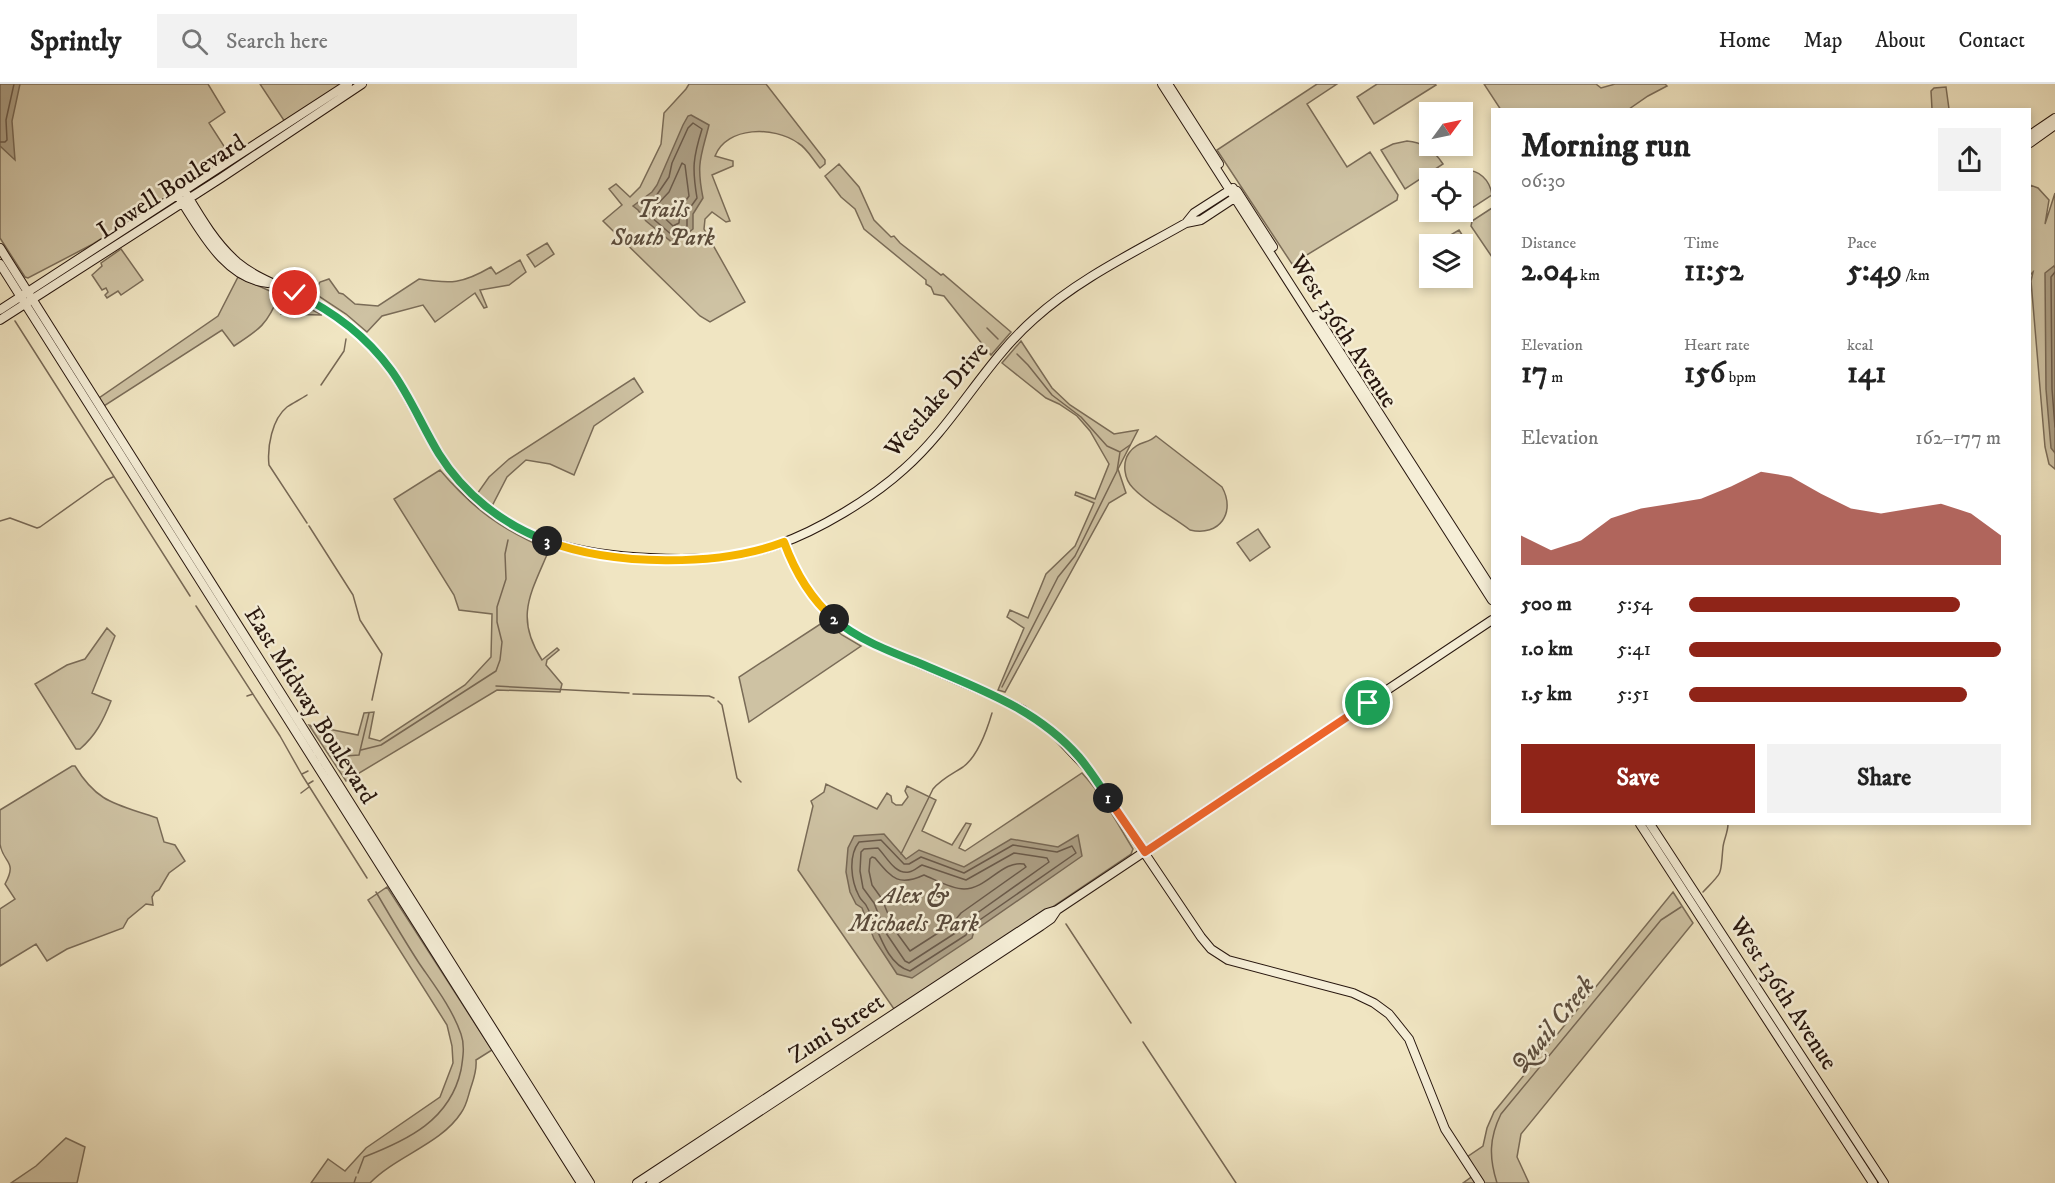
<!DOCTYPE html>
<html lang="en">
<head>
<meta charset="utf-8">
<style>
	:root { --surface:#fff; --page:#f2f2f2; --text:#222; --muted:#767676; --line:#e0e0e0; --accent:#8f2418 }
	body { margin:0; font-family:"IM FELL DW Pica",serif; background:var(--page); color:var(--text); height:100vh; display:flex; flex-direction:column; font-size:22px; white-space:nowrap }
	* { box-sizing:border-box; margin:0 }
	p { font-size:20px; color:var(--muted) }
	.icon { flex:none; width:33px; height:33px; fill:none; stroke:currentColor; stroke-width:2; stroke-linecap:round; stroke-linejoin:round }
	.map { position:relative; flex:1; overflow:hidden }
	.side { position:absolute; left:1491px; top:24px; width:540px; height:717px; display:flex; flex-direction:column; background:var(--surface); border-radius:0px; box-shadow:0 3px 9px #0003 }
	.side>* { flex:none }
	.needle { width:39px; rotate:57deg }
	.fabs { position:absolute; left:1419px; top:18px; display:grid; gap:12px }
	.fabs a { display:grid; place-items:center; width:54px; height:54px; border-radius:0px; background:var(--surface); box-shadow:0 3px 9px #0003; font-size:30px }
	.pin { position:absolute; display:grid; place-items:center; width:51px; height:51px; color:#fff; margin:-26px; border:3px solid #fff; border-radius:50%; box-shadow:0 2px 6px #0007 }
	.km { position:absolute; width:30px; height:30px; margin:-15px; border-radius:50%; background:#222; color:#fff; font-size:16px; line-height:30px; text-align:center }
	.round { display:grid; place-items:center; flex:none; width:63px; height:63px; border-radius:0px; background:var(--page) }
	.overview { display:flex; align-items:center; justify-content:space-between; height:102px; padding:0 30px }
	h1 { font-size:33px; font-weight:800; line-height:45px }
	.figures { display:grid; grid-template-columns:repeat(3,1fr); gap:9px; height:102px; padding:6px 30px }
	.figures div { display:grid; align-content:center }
	.figures b { font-size:30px; font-weight:800 }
	.figures small { font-size:16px; font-weight:400 }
	.figures p { font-size:16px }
	.chart { height:168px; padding:12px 30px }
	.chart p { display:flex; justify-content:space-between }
	.chart svg { width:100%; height:108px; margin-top:6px; fill:var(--accent); opacity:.7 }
	.primary-button { display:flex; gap:12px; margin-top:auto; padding:12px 30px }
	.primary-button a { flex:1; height:69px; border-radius:0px; background:var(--accent); color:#fff; font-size:24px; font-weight:800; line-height:69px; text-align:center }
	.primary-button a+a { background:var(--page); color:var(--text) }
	ul { padding:0 30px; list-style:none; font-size:20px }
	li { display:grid; grid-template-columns:96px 72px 1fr; align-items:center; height:45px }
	li i { height:15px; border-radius:8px; background:var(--accent) }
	header { display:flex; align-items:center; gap:36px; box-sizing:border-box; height:84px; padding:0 30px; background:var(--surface); border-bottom:2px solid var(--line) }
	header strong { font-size:28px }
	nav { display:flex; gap:33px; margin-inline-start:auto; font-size:21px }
	.search { width:420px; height:54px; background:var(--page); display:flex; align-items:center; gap:15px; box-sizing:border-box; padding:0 21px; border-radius:0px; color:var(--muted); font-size:22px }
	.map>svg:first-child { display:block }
	.green { fill:#cec2a3; stroke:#7a6c58; stroke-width:1.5 }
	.water { fill:#ac9f85; stroke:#776855; stroke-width:1.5 }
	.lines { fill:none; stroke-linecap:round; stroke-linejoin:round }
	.shore { stroke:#6a5a4a; stroke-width:1.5 }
	.stream { stroke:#776855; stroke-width:1.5 }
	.secondary-casing { stroke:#27160e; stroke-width:10 }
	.secondary { stroke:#f5eed7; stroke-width:8 }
	.split-1-casing { stroke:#fff; stroke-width:12 }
	.split-2-casing { stroke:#fff; stroke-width:12 }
	.split-3-casing { stroke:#fff; stroke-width:12 }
	.split-4-casing { stroke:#fff; stroke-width:12 }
	.split-1 { stroke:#f0652b; stroke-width:8 }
	.split-2 { stroke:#22a559; stroke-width:8 }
	.split-3 { stroke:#f5b400; stroke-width:8 }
	.split-4 { stroke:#22a559; stroke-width:8 }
	.labels { text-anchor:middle; stroke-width:5; stroke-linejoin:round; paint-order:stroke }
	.street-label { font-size:24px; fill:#27160e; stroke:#f5eed7 }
	.park-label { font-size:24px; font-style:italic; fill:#594a3b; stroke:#f5eed7 }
	.water-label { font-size:26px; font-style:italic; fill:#5c4d3e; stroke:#f5eed7 }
</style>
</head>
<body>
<header>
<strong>Sprintly</strong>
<div class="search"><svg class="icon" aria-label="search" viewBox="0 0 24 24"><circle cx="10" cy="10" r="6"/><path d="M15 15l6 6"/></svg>Search here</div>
<nav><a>Home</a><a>Map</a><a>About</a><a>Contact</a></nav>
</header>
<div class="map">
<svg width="2055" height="1099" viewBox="0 0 2055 1099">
	<rect width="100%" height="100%" fill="#f0e5c2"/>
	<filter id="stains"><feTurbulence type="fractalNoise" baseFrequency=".00333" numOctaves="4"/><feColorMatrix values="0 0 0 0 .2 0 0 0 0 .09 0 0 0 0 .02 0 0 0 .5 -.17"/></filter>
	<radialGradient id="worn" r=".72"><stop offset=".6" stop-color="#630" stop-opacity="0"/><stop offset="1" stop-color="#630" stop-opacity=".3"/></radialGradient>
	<path class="green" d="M0,0h208l17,28 -16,11 22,34 -138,87 -65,34 -3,-1 -25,-39z
		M260,0h84l-59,38z
		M689,0h77l59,76v4l-5,4c-7,-8 -13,-20 -22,-25 -24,-17 -71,-17 -83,13l18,5v5l-21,9 18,46 -4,1 -14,-10 -7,7 -1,10 41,73 -35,20 -10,-6 -97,-95 19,-16 -13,-16 7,-5 14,13 10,-10 21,-43 3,-31 22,-24z
		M1317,0h20l-30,20 40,63 23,-15 28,43 -1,5 -105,64 -75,-114z
		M1377,0h58l1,1 -62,39 -17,-27z
		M1484,0h112l5,4 14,-4h50l2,2 -19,10 -19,13 -128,1z
		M1946,3l3,22h-17l-1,-18 3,-3z
		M1407,57c16,1 27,9 36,23l-38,25 -24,-39 12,-6z
		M839,80l20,23 15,33 17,17 3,-1 6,7 41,32 2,-1 68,58 -20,23 -47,-59 -10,-2 -3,-7 -5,-3v-4l-62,-51 -9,-20 -14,-12 -16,-21z
		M1463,86c16,-1 27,10 29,25l-26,17 -3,-1 -1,-33h-11z
		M2030,101l8,3 11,12 -4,24 10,-31v276l-6,-5 -4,-17 -14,-166 2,-9 -3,3z
		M1492,124v49l-21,-31 1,-5z
		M1459,146l12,19 -8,6 -1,-11h-17l-3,-4z
		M547,159l7,11 -19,13 -8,-12z
		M121,165l22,31 -22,15 -3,-4 -11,7 -2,-3 3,-3 -2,-4 -4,2 -10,-15 10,-9 -1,-3z
		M520,176l6,12 -17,13 -29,5 7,17 -3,1 -9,-15 -40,29 -12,-17 -41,11 -15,16 -21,-18 -32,-21 6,-11 9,-3 10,14 4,1 12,10 23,2 41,-27c32,5 43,5 72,-12l5,7z
		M238,193l41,18c-11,29 -20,35 -45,51l-12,-16 -118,76 -5,-8 119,-82z
		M288,213l34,18 -41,-1z
		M1021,257l31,47 18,17 44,29 24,-4 -20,39 8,24 -17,10 -104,189 -7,-2 26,-62 -17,-11 3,-7 18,8 18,-44 29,-28 19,-43 -19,-8 1,-3 19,7 14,-35 -19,-33 -13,-15 -18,-12 -13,-6 -44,-35z
		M634,294l9,14 -49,34 -20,49 -24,-11 -24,-4 -19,17 -15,29 -15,-12 12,-17 20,-18z
		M1156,352l66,51c14,25 -2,50 -32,43 -17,-13 -43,-27 -57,-42 -9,-9 -11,-25 -4,-35 8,-12 19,-9 27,-17z
		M440,386c34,40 61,59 109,80 -18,43 -35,67 -7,110l15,-12 2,2 -12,10 -1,5 16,19 -2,8 -63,-2 -151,91 -37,-56 49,10 6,-22 10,-1 -5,26 11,3 85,-56 26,-28 1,-43 -33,-4 -5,-15 -60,-96z
		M1258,445l12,18 -20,14 -13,-18z
		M825,537l17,14 19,11 -112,76 -10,-45z
		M107,544l8,8 -23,57 19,8c-8,20 -15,34 -31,48h-4l-41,-65 32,-19 18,-6z
		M72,682h3c23,38 42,38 82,52l7,24 11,3 10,16 -16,12 -10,17 -4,2 -3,5 1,8 -7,-1 -18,15 -5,9 -56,21 -20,12 -11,-17 -36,22v-57l15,-10 -10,-15c13,-24 -2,-20 -5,-40 0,-10 0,-23 0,-34z
		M1082,689c21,23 35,50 51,76l-2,5 -89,60 -148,95 -96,-139 15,-64 -2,-5 13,-9 2,-8 51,25 10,-16 4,3 1,6 4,3h6l6,-8 -3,-6 2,-5 29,14 -14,31 30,14 14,-22 5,1 -12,24 6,3z
		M387,803l105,163 -16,10c1,10 -2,18 -5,27 -3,9 -4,18 -10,26 -20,31 -65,43 -91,70h-59l17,-24 17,12 21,-23 74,-51 13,-34 -1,-17 -5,-21 -79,-125z
		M1673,808l20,31 -172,211 -4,23 12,26h-66l11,-8 -10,-16 19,-13 4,-18 7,-16z
		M66,1054l19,9 -8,36h-66l25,-17z"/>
	<path class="water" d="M0,0h20l-8,37 3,39 -15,-14z
		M691,31l18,10c-8,32 -13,38 -6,73l-10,16v15l-19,15 -28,-23 -8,-11 -5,-4 19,-14 5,-7 26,-60 5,-9z
		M2054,182l1,2v185l-4,-5 -5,-59 -1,-116z
		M884,750l22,25 13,-9 45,17 47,-28 47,8 20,-12 4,21 -108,75 -2,7 -60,40 -15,-4 -23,-35 -12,-31 -6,-4 -6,-12 -4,-20 2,-24 6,-12z"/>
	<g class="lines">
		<path class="shore" d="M693,39l9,6c-9,29 -10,39 -5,69l-10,14v14l-14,10 -23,-20 -6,-10 12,-10 13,-19 3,-14 16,-35z
			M0,58h5l2,-2 -1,-20 8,-36
			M682,79l3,2 4,31 -9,13 -1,14 -6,3 -19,-18 15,-16z
			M2055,188l-4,5 1,112 3,38
			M881,756l23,24h5l12,-7 43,16 49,-28 44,7 15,-6 4,7 -105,73 -5,9 -56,36c-25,-7 -32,-44 -43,-64 -2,-5 -6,-6 -8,-11 -8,-15 -11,-40 0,-54z
			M878,764c8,8 17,27 31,24 5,-1 9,-5 13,-7l44,15 48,-27 33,5 2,4 -83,59 -6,9 -51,33 -4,-2 -19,-28 -12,-30 -11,-15 -3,-17 1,-19 3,-3z
			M872,773l3,1c17,20 23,29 49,17 12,5 27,14 40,14 23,0 38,-29 60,-25l2,3 -65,46 -9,11 -42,27 -16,-22 -12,-30 -10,-14 -3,-14 1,-12z"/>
		<path class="stream" d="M15,237l175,275
			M987,244l11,11
			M321,301l23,-34 2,-12
			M1120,368l10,-7
			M0,437l10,-3 27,10 3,-1 66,-47 7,-3
			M307,439l-38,-58c-2,-18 3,-46 18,-58 6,-4 14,-8 20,-12
			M309,442l44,69 7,25 22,34 -10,46
			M196,522l84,130 22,39 65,103
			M496,602l133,7
			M1002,603l56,-110 17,-21 42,-85 3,-19 -13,-6 -26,-29 -29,-22 -24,-30 -11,-11
			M633,610l76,2 5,2
			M247,612l6,-2
			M718,617l4,4 15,73 4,4
			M361,666l20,-5 115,-74 4,-11 2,-18 -5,-20v-15l9,-28 -1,-25 3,-14
			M332,670l7,-1 6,3 14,-1 10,-42
			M302,690l6,-3
			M308,700l5,-3
			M301,709l8,-6
			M901,770l32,-65c8,-10 19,-15 30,-22 15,-11 24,-37 29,-54
			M1703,808c21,-22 17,-15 20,-45 1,-8 5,-15 5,-23
			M1066,840l65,99
			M1143,958l93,141
			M358,1089l6,-16c44,-17 86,-37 97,-87 2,-12 4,-25 0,-36 -9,-26 -27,-49 -42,-71 -15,-23 -29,-47 -43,-71
			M354,1099l2,-6
			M1497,1099c-8,-25 -8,-45 4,-69l160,-194 20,-13"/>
		<defs>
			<path id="secondary" d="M1162,0l330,516
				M1168,0l51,80
				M2030,51l25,-17
				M2030,59l25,-18
				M184,106c15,25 31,53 53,72 22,18 44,24 68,36 29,14 55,34 76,59 35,43 50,101 91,139 52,47 111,59 178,62 44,3 86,1 127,-13 42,-15 94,-46 127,-76 50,-44 80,-106 130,-150 44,-40 101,-67 152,-96l15,-3 38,-25
				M1237,107l36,56
				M180,115c21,32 45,80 88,84
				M1186,139l8,-10 39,-25
				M0,164l590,935
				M0,180l581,919
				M0,226l348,-226
				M1316,231l176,274
				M0,236l221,-142 141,-94
				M784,458c18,48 42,78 89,102l128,55 22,11 29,21 36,38 113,168 10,12 17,11 125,33 21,10 15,11 20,25 36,90 35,54
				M1640,740l233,359
				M1650,740l234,359
				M637,1099l410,-270 10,-3 435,-290
				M651,1099l390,-257 10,-7 6,-9"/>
		</defs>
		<use href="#secondary" class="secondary-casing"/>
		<use href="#secondary" class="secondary"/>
	</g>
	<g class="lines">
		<defs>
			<path id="split-1" d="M1108,714l37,54 223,-149"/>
			<path id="split-2" d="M834,535c25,21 55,32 85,44 58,25 117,45 160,94 11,13 20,27 29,41"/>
			<path id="split-3" d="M547,457c66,25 171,26 237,1 11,30 26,56 50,77"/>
			<path id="split-4" d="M295,209c38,18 71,43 96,77 19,26 31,56 48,84 25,40 63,70 108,87"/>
		</defs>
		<use href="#split-1" class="split-1-casing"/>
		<use href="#split-2" class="split-2-casing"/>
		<use href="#split-3" class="split-3-casing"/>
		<use href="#split-4" class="split-4-casing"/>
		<use href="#split-1" class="split-1"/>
		<use href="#split-2" class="split-2"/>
		<use href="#split-3" class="split-3"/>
		<use href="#split-4" class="split-4"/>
	</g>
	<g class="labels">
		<g class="street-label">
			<text transform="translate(171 102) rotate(-33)" y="8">Lowell Boulevard</text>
			<text transform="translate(1344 247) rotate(57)" y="8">West 136th Avenue</text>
			<text transform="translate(936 315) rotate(-49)" y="8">Westlake Drive</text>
			<text transform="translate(311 621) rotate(58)" y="8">East Midway Boulevard</text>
			<text transform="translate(1784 909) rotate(57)" y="8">West 136th Avenue</text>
			<text transform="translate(836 944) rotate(-33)" y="8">Zuni Street</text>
		</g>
		<g class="park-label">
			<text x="663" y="133">Trails<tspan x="663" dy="28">South Park</tspan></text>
			<text x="914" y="819">Alex &amp;<tspan x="914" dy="28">Michaels Park</tspan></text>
		</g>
		<g class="water-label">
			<text transform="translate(1552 940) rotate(-51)" y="9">Quail Creek</text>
		</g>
	</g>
	<rect width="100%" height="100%" filter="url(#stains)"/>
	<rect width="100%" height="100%" fill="url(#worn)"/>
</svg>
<div class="fabs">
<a><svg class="needle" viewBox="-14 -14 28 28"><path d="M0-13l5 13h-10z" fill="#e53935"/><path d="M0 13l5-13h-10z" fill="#767676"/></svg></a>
<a><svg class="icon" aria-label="locate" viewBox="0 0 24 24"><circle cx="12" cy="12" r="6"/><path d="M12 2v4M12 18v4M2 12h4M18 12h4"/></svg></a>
<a><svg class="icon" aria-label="layers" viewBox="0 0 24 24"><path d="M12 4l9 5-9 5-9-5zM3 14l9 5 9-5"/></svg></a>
</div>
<div class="pin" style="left:1368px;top:619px;background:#1e9e55"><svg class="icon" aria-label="arrive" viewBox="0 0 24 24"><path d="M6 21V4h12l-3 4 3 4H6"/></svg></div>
<div class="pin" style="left:295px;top:209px;background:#d93025"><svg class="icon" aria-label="check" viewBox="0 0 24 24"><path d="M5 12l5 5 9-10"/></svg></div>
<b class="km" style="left:1108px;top:714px">1</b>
<b class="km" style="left:834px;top:535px">2</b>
<b class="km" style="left:547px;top:457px">3</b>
<section class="side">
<div class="overview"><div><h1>Morning run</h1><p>06:30</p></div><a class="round"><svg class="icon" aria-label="share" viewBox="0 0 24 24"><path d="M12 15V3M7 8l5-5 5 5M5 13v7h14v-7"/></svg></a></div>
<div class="figures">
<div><p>Distance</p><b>2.04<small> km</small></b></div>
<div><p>Time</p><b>11:52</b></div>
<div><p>Pace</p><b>5:49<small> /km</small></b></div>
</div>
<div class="figures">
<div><p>Elevation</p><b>17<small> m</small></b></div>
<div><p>Heart rate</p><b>156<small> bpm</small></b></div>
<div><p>kcal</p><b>141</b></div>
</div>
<div class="chart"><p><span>Elevation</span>162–177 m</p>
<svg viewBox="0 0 160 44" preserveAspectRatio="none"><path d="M0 44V32L10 38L20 34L30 25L40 21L50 19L60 17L70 12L80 6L90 8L100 15L110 21L120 23L130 21L140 19L150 23L160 32V44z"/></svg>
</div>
<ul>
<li><b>500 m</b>5:54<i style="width:87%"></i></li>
<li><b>1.0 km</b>5:41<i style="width:100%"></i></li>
<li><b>1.5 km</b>5:51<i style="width:89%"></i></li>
</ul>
<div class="primary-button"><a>Save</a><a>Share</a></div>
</section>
</div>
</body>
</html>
